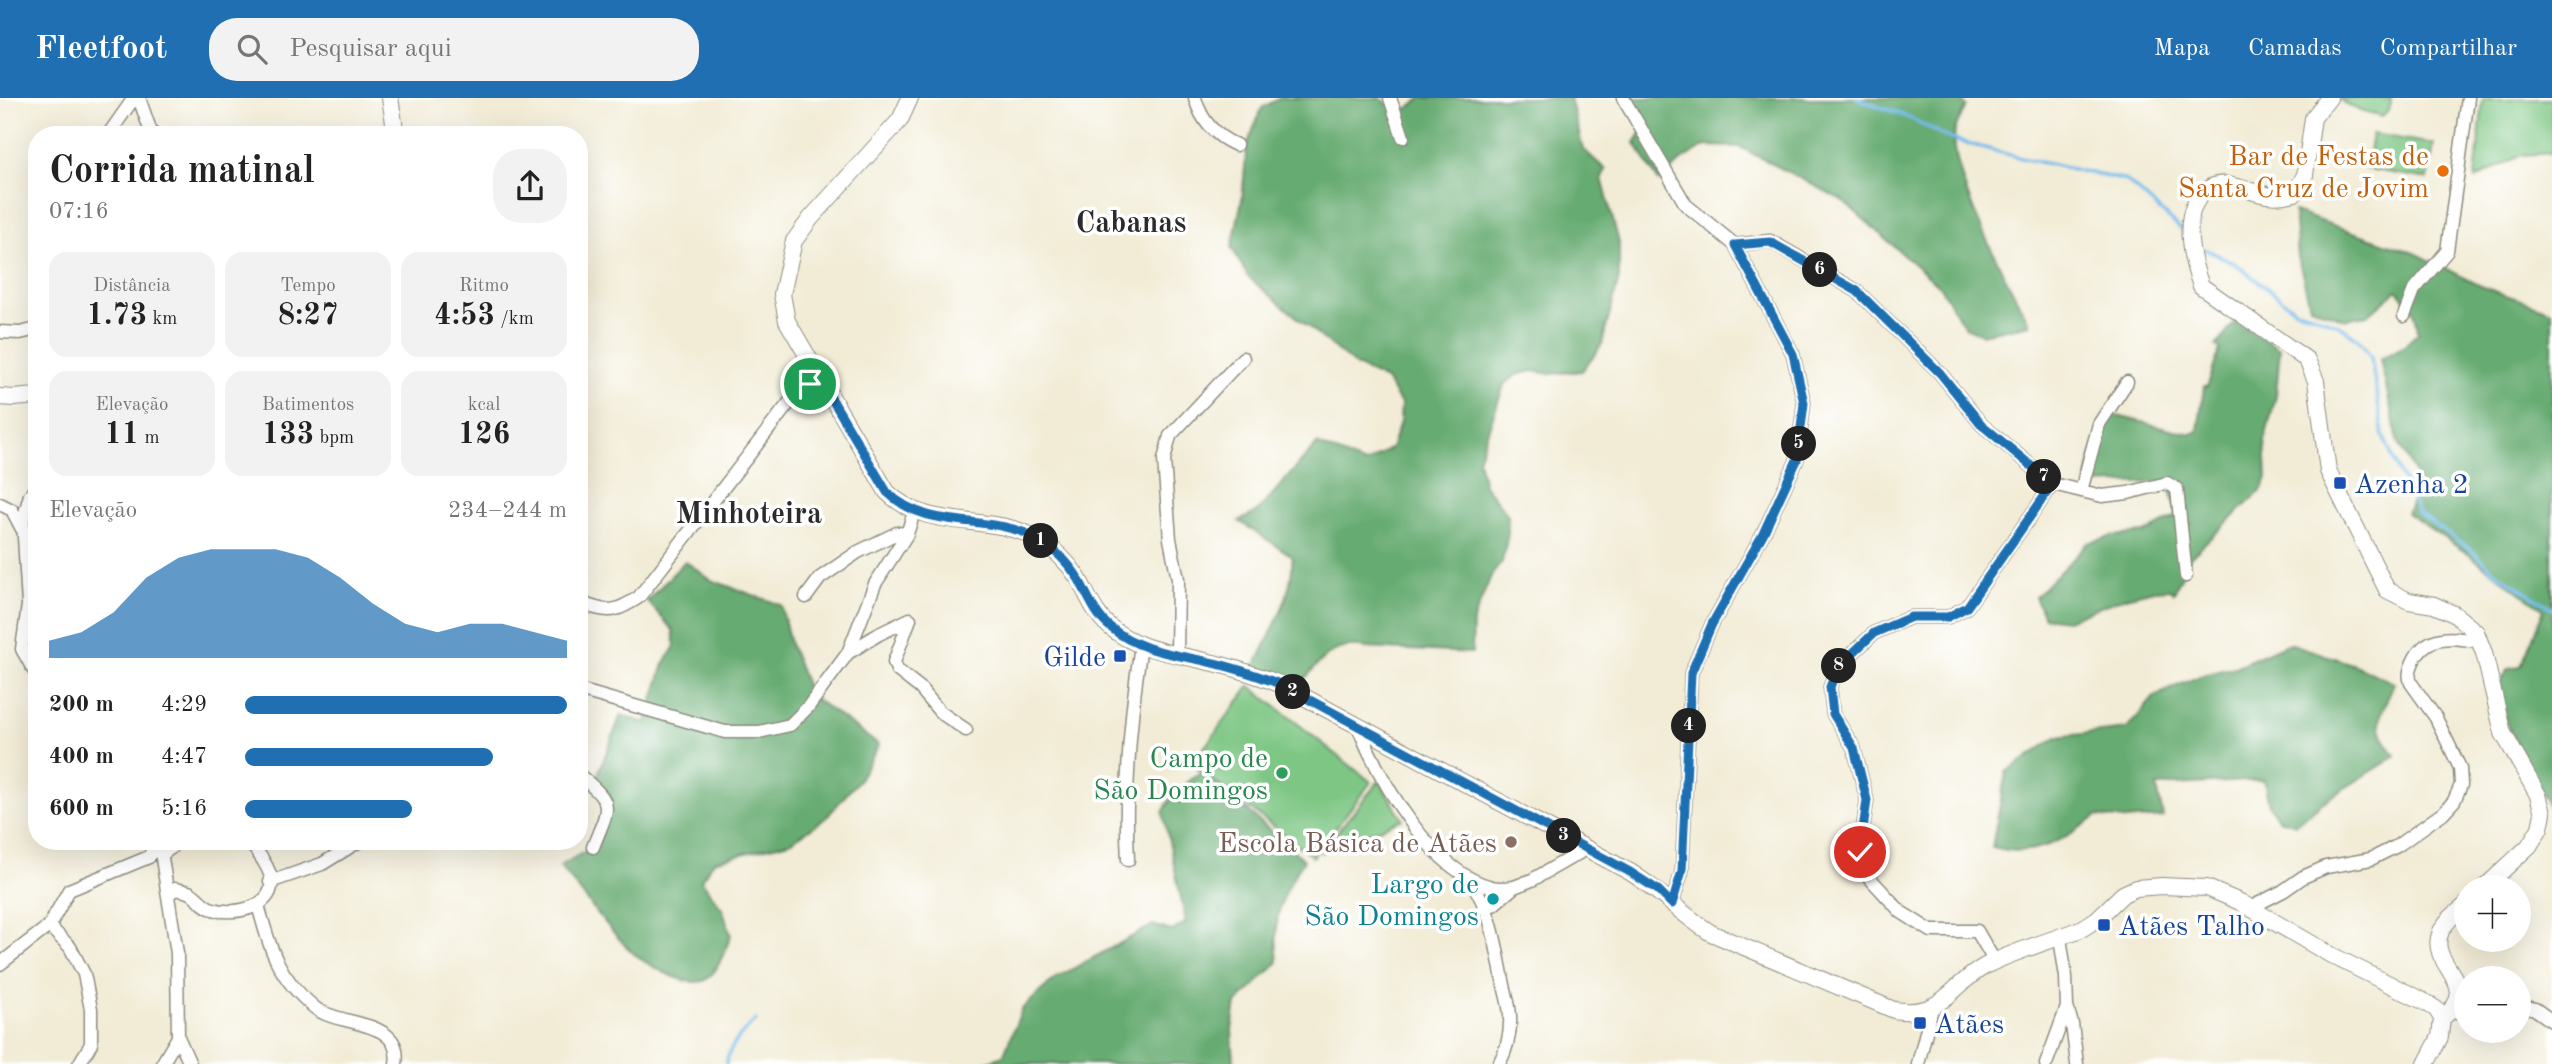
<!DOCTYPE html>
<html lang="pt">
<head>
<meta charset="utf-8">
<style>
	:root { --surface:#fff; --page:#f2f2f2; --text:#222; --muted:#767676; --accent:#1f6fb2 }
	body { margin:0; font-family:"Old Standard TT",serif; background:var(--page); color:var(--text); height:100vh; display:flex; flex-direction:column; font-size:26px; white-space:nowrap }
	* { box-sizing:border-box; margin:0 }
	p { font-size:23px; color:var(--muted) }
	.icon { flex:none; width:38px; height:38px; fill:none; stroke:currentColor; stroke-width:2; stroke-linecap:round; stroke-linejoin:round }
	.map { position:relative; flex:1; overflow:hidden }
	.drawer { position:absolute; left:28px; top:28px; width:560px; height:724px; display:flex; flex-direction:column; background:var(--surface); border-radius:28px; box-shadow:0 7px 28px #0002 }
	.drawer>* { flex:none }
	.controls { position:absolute; left:2454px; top:777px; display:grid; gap:14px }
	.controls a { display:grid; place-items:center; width:77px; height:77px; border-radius:50%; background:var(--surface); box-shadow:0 7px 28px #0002; font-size:35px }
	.pin { position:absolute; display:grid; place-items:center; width:60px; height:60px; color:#fff; margin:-30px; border:4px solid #fff; border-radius:50%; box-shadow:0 2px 7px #0007 }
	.km { position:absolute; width:35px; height:35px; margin:-18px; border-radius:50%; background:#222; color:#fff; font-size:19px; line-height:35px; text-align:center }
	.round { display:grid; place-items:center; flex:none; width:74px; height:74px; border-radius:28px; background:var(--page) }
	.headline { display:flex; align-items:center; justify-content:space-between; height:119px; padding:0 21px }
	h1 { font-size:38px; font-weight:600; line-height:52px }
	.figures { display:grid; grid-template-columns:repeat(3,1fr); gap:10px; height:119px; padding:7px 21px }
	.figures div { display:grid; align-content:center; border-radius:18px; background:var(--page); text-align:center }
	.figures b { font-size:30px; font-weight:600 }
	.figures small { font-size:19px; font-weight:400 }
	.figures p { font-size:19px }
	.chart { height:196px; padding:14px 21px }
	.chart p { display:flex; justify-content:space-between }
	.chart svg { width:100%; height:126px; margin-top:7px; fill:var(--accent); opacity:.7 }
	ul { padding:0 21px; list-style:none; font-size:23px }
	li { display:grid; grid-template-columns:112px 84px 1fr; align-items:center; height:52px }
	li i { height:18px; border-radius:9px; background:var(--accent) }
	header { display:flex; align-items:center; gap:42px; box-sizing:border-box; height:98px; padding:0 35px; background:var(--accent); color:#fff }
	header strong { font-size:33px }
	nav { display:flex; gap:38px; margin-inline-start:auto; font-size:24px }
	.search { width:490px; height:63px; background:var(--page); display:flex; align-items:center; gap:18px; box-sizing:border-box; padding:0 24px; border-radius:28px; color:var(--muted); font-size:26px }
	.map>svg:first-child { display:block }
	.green { fill:#7dc683; stroke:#547857; stroke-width:2 }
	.forest { fill:#66ab71; stroke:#486b4e; stroke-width:2 }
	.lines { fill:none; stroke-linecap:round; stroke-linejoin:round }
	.stream { stroke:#73bbeb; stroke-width:3.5 }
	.minor-casing { stroke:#8e8c80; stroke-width:15 }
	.tertiary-casing { stroke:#8e8c80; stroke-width:18 }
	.minor { stroke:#fff; stroke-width:12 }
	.tertiary { stroke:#fff; stroke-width:16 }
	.route-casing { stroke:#fff; stroke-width:14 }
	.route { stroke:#1f6fb2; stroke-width:9 }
	.food-dot { fill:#e8710a; stroke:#fff; stroke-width:2.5 }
	.transit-dot { fill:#1a4fb4; stroke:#fff; stroke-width:2.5 }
	.leisure-dot { fill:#2e9e5b; stroke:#fff; stroke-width:2.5 }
	.education-dot { fill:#8d6e63; stroke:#fff; stroke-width:2.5 }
	.culture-dot { fill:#0f9aa8; stroke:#fff; stroke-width:2.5 }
	.labels { text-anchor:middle; stroke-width:7; stroke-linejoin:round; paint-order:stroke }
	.food-label { font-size:28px; fill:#c56008; stroke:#fff; text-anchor:end }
	.transit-label { font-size:28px; fill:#164399; stroke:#fff; text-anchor:start }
	.leisure-label { font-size:28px; fill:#27864d; stroke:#fff; text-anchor:end }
	.education-label { font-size:28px; fill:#785e54; stroke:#fff; text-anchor:end }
	.culture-label { font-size:28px; fill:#0d838f; stroke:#fff; text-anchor:end }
	.neighbourhood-label { font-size:30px; font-weight:bold; fill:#2b2b2b; stroke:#fff }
</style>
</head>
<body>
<header>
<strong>Fleetfoot</strong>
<div class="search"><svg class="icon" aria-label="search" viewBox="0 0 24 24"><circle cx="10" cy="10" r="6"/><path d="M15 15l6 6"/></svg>Pesquisar aqui</div>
<nav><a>Mapa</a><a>Camadas</a><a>Compartilhar</a></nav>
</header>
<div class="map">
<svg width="2552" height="966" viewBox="0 0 2552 966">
	<rect width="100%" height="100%" fill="#fff"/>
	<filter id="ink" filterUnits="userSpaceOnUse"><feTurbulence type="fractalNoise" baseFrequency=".0143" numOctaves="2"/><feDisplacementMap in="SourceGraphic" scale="14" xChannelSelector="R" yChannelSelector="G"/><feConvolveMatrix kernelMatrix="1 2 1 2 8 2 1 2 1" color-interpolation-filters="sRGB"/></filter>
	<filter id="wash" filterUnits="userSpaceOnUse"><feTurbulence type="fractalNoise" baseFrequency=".00686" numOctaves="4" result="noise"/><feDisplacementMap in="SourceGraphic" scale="28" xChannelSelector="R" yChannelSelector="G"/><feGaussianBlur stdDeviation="1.57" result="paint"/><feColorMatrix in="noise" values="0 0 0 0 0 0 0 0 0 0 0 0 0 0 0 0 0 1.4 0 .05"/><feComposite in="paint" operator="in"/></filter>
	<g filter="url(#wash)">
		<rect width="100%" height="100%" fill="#f2ecd6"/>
		<path class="green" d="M2391,0l-3,13 -6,6 -33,-11 -10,-7z
			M2552,0v55l-31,2 -46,24 8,-80z
			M2372,36l62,10 -6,35 -62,-10z
			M1250,588l121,96 -58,75 -121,-93z
			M1379,683l24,38 -83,34z"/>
		<path class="forest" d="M1280,0h100l18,13 10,-3 14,-10h148l13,51 23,21 -4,8 17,65v35l-17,66 -20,27 -32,3 -17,-3 -17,4 -12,10 -26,74 6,26 24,30v19l-6,28 -11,14 -18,45 -1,32 -106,-5c-35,-7 -45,14 -68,38l-44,-17c15,-35 41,-74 38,-113l-53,-35 18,-9 60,-68 48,20 26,-16 9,-26 1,-18 -15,-24 -30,-14 -108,-89 -16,-29 10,-49 5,-54 15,-37z
			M1634,0h326l6,8c-3,7 -9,16 -11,24 -8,42 54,155 75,194l-48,10 -17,-7 -25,-40 -98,-87 -102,-53 -35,-1 -23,14 -23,22 -24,-39 8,-13z
			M2294,114l121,41 68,34 69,24v502l-51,-101 -2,-29 10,-15 12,-2 23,-56 -73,-54 -64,-43 13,-29 -22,-43 -18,-82 23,-12 15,-14c-1,-20 -7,-29 -21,-43l-29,25 -24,4 -34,-13 -12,-49z
			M2235,224l45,27 -4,46 -11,44 2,39 -6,13 -71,66 -16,36 -4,-4 -16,1 -29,7 -58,23 -23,-3 -9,-20 53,-54 26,-7 31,-3 32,-17 -9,-34 -82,2 8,-36 19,-33 78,19 7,-3 6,-45 3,1 13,-38 -4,-3z
			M685,463l26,19 70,25 9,39 20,51 69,50 -21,36 -32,37 -36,24 -76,19 -13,19 22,30 8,26c-6,13 -12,34 -24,43 -16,12 -65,-16 -77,-29 -26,-25 -47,-56 -70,-84l37,-22 15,-41 -19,-16 28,-72 25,8 18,-59 11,-18 -2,-16 -26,-29z
			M2289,545l63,21 42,19c-14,35 -24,41 2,73l-70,44 -30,24 -18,-5 -9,-14 -5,-25 -107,6 6,31 -40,3 -26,-4c-33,24 -63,43 -105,31l14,-75 51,-35 70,-8 28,-33 45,-20 35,-9z
			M1202,673l102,89c-25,37 -31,57 -26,102l-42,42 -4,26 2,34h-254l23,-8 19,-47 32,-30 99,-54 19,6 14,-9 -23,-109 9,-18z"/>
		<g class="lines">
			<path class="stream" d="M1857,0l53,20 41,21 70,19 106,23 55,49
				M2205,151l29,14 62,47 16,4 27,11 20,15 12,17 12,79 35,77 60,42 15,16 59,37
				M726,966c3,-18 17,-32 30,-44"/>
		</g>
	</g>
	<g filter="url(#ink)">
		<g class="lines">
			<defs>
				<path id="minor" d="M139,0l13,37
					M1195,0c6,22 20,38 41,47
					M1390,0l13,39
					M1623,0l63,107 49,40 58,109 11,49 -7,57 -34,74 -51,90 -21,49 -9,198 -10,33
					M108,37l26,-37
					M1735,147l35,-4 87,50 83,82 42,52 71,59 49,12 26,-3 39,-10 10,6 9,87
					M2404,218l10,-26 33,-39 21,-153
					M0,234l20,1 17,-4
					M37,388l-7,9 -7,25 5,85 -6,44 15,27
					M2081,393l18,-67 28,-42
					M0,406l12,6 10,19
					M806,499l14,-19 38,-26 39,-19 10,1
					M579,504c28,11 35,12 60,-5l160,-207 21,-11
					M848,555l31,-19 31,-15 -16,43 3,8 23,18 20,24 26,18
					M1177,557l1,-76 -8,-40 -6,-79 6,-24 73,-78
					M579,592l146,42h34l31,-7 18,-18 40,-54 27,-69 32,-50 7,-22
					M1359,631c22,53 73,144 133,158 7,2 15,1 22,0
					M579,677c37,30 30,31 14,72
					M155,753l10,1 6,-4 2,-6
					M161,754l16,101 1,84 -16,27
					M1128,762c-4,-73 2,-143 13,-215
					M1470,781c22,34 25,61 33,101 2,12 7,25 7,37 1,17 -3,32 -11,47
					M270,784l52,-18 36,-22
					M168,797l7,-6c5,1 12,2 16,4 8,5 12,14 22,16 22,7 67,-2 57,-35 -4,-11 -13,-23 -21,-32
					M1484,806l9,1 21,-18 18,-7 47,-27 4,-7
					M258,807c12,44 20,73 57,103 24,19 89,10 81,56
					M2250,810l33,-17 20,-14 23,-10 45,-8 26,-13 46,-33 11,-12 7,-16 -1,-17 -24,-50 -25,-35c-3,-8 -1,-14 2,-21 13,-30 42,-25 68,-20
					M49,828l21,21 14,27 7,35v35l-12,20
					M1995,864l-18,-31h-46l-30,-19 -35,-38 -6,-22 7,-52 -13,-52 -21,-34 -3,-27 8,-20 36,-34 37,-16h37l19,-10 86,-123
					M0,866l49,-38 20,-36 80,-33 4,-8
					M2518,907l17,4 17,12
					M2067,909l5,17 5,40
					M2450,914l16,2
					M178,939l12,27
					M1918,966l14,-56
					M2046,966l21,-57 -1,-30 -6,-39"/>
				<path id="tertiary" d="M390,0l6,37
					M910,0l-10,22 -89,98 -17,23 -12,53 5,27 100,171c42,41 100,20 149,46 17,10 32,24 42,40 10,17 16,36 32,49 29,24 64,26 99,35 24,5 47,13 71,22l350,188c29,18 52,43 81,61l183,77c51,8 55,-25 93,-45 30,-15 64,-24 96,-37l14,-9 26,-25 13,-6 26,-2 45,2 33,14 91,53 94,47 11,7 6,9
					M2329,0l-16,20 -8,57 -10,18c-30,8 -41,-4 -68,-8 -8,-2 -15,1 -21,5 -27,21 -15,69 -5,96l106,74 9,21 12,90 59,119 22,11 25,4 20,9 22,18 8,21 19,80 35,62 5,18 -3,15 -11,18 -44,41
					M0,299l14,1 23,-2
					M2442,920c44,-32 -14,-52 -2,-84 4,-12 16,-21 26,-29
					M2426,966l14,-27 2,-19"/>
			</defs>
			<use href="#minor" class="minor-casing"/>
			<use href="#tertiary" class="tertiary-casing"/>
			<use href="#minor" class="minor"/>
			<use href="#tertiary" class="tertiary"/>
		</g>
	</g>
	<g class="lines" filter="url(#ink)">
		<defs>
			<path id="route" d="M810,286l10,-5 67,113c42,41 100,20 149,46 17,10 32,24 42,40 10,17 16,36 32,49 29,24 64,27 99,35 24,5 47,13 71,22l350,188 28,18 14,14 10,-33 9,-198 21,-49 51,-90 34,-74 7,-57 -11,-49 -58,-109 35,-3 87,49 83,82 42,52 71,59 -86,123 -19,10h-37l-37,16 -36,34 -8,20 3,27 21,34 13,52 -7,52"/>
		</defs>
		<use href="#route" class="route-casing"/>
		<use href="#route" class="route"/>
	</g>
	<circle class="food-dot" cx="2443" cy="73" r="7"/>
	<g class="transit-dot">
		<rect x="2333" y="378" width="14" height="14" rx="3.5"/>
		<rect x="1113" y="551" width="14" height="14" rx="3.5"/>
		<rect x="2097" y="820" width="14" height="14" rx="3.5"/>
		<rect x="1913" y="918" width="14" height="14" rx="3.5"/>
	</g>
	<circle class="leisure-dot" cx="1282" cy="675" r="7"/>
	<circle class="education-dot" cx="1511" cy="744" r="7"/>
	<circle class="culture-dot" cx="1493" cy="801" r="7"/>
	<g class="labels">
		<g class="food-label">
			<text x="2429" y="67">Bar de Festas de<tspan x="2429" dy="32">Santa Cruz de Jovim</tspan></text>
		</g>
		<g class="transit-label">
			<text x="2354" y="395">Azenha 2</text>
			<text x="1106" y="568" text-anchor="end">Gilde</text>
			<text x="2118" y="837">Atães Talho</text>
			<text x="1934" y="935">Atães</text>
		</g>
		<g class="leisure-label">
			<text x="1268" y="669">Campo de<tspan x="1268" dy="32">São Domingos</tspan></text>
		</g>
		<g class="education-label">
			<text x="1497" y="754">Escola Básica de Atães</text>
		</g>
		<g class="culture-label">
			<text x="1479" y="795">Largo de<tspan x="1479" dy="32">São Domingos</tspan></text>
		</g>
		<g class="neighbourhood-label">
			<text x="1131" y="134">Cabanas</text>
			<text x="749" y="425">Minhoteira</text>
		</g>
	</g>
</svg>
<div class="controls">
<a>+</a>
<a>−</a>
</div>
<div class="pin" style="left:810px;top:286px;background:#1e9e55"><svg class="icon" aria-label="arrive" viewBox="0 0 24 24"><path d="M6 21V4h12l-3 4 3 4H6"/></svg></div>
<div class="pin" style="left:1860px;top:754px;background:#d93025"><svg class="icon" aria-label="check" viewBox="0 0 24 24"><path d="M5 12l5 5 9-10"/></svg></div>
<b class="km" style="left:1041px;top:443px">1</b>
<b class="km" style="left:1293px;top:594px">2</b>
<b class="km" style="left:1564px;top:738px">3</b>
<b class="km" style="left:1689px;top:628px">4</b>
<b class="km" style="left:1799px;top:346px">5</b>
<b class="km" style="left:1820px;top:172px">6</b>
<b class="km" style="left:2044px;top:379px">7</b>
<b class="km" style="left:1839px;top:568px">8</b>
<section class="drawer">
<div class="headline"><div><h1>Corrida matinal</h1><p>07:16</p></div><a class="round"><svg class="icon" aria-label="share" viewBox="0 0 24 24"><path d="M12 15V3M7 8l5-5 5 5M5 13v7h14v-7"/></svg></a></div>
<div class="figures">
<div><p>Distância</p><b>1.73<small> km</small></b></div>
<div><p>Tempo</p><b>8:27</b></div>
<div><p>Ritmo</p><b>4:53<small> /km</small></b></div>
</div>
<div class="figures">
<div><p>Elevação</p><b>11<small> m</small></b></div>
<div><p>Batimentos</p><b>133<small> bpm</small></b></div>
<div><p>kcal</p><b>126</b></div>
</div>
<div class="chart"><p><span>Elevação</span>234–244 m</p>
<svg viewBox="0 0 160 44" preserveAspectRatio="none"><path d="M0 44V38L10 35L20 28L30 16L40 9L50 6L60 6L70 6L80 9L90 16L100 25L110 32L120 35L130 32L140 32L150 35L160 38V44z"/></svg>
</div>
<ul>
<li><b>200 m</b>4:29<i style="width:100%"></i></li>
<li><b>400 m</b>4:47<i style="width:77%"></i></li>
<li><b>600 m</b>5:16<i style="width:52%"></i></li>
</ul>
</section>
</div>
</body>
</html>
